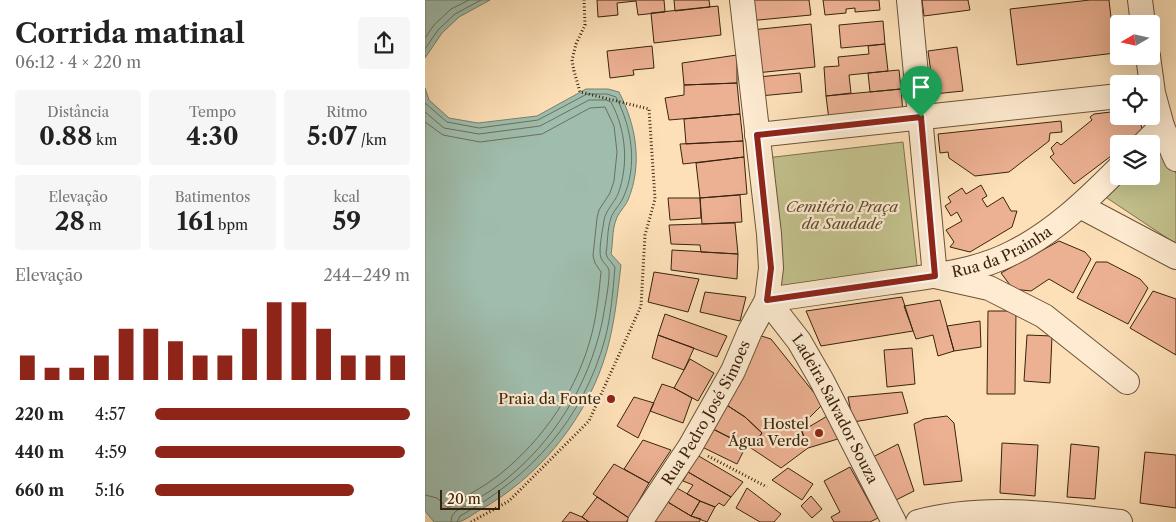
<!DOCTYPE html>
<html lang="pt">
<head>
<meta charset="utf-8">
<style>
	:root { --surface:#fff; --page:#f6f6f6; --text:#222; --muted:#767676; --accent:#8f2418 }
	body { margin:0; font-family:"Libre Caslon Text",serif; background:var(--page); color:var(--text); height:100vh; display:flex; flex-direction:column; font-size:19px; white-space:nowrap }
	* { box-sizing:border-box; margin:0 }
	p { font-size:16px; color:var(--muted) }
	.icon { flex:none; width:28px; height:28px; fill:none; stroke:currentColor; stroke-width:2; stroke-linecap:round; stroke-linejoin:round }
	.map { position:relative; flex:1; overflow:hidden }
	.side { display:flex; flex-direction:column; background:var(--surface); width:425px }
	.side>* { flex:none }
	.needle { width:32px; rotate:261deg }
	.fabs { position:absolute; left:685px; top:15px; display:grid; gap:10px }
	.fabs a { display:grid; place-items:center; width:50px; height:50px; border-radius:5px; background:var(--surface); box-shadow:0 5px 20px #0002; font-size:25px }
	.scale { position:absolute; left:15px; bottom:12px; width:60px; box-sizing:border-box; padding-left:5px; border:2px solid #38240e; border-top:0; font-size:14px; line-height:18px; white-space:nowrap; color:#38240e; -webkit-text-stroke:4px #feebd1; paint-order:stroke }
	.pin { position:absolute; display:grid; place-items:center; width:42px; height:42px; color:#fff; margin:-51px -21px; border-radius:50% 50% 50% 0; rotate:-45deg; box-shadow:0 0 5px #0007 }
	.pin .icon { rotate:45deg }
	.round { display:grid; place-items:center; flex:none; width:52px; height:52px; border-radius:5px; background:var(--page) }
	.head { display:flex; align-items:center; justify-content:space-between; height:85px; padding:0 15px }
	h1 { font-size:28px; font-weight:800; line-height:38px }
	.metrics { display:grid; grid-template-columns:repeat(3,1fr); gap:8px; height:85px; padding:5px 15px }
	.metrics div { display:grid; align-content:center; border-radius:5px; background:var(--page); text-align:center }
	.metrics b { font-size:25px; font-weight:800 }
	.metrics small { font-size:14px; font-weight:400 }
	.metrics p { font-size:14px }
	.chart { height:140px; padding:10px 15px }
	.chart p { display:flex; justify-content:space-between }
	.chart svg { width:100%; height:90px; margin-top:5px; stroke:var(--accent); stroke-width:6 }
	ul { padding:0 15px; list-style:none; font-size:16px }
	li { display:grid; grid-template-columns:80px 60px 1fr; align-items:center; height:38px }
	li i { height:12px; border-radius:6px; background:var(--accent) }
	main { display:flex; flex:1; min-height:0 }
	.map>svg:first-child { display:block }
	.green { fill:#c2c18d; stroke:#7d724e }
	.water { fill:#9fbdad; stroke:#76806d }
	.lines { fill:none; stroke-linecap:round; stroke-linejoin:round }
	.shore { stroke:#6c705e; stroke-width:1 }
	.building { fill:#ecb092; stroke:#38240e }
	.street-casing { stroke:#695338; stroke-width:26 }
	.path { stroke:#38240e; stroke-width:3; stroke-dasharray:1 2.5; stroke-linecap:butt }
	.street { stroke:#feebd1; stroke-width:24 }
	.route-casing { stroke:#fff; stroke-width:10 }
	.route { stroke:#8f2418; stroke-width:6 }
	.poi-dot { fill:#8f2418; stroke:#feebd1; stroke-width:2 }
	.labels { text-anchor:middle; stroke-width:4.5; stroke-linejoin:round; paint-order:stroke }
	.park-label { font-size:15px; font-style:italic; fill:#5a4b2e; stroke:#feebd1 }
	.street-label { font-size:15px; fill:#38240e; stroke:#feebd1 }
	.poi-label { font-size:15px; fill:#38240e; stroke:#feebd1; text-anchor:end }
</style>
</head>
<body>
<main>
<section class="side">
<div class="head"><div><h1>Corrida matinal</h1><p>06:12 · 4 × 220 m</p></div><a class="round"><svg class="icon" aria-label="share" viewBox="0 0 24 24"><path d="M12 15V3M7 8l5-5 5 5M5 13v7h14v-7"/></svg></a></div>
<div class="metrics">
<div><p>Distância</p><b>0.88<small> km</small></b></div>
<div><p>Tempo</p><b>4:30</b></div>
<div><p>Ritmo</p><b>5:07<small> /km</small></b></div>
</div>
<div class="metrics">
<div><p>Elevação</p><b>28<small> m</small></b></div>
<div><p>Batimentos</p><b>161<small> bpm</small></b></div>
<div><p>kcal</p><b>59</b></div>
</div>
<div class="chart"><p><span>Elevação</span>244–249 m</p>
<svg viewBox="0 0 160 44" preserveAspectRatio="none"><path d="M5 44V32M15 44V38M25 44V38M35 44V32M45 44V19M55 44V19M65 44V25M75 44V32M85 44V32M95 44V19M105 44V6M115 44V6M125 44V19M135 44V32M145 44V32M155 44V32"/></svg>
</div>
<ul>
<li><b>220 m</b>4:57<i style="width:100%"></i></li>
<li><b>440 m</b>4:59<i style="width:98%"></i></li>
<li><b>660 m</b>5:16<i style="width:78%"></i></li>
</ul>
</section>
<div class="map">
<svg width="751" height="522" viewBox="0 0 751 522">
	<rect width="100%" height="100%" fill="#fde0b8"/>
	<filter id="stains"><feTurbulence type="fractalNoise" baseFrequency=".004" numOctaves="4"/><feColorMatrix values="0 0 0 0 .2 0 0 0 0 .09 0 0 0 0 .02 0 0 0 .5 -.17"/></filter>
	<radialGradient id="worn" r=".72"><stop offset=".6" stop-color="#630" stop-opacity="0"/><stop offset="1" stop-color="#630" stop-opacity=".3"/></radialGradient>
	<path class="green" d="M478,142l15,132 -137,15 -15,-131z
		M741,144l10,30v70l-72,-48 23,-20h24v-20z"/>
	<path class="water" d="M0,0h65l-31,17 -17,16 -17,25z
		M0,88l4,12 20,18 29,5 59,-7 49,-27h22l11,3c17,33 24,72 9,108 -3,7 -10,13 -12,20 -4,10 -3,24 -5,34l10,11c-4,33 -7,66 -18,98 -21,61 -66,115 -123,147 -7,4 -15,11 -23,12 -8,0 -16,0 -23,0l-9,-11z"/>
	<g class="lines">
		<path class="shore" d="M0,38l9,-13 17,-16 18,-9
			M0,49l13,-19 17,-16 26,-14
			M0,103l22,19 32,6 59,-8 49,-26h20l9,3c16,31 22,69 7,101 -3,7 -10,13 -12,20 -4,11 -3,24 -5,35l1,4 8,10c-2,24 -4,49 -10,72 -22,80 -73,137 -145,177l-3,6
			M0,112l19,16 35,6 61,-8 49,-26h17l5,2c15,28 18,62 7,92 -4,9 -12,16 -14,26 -1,9 -6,30 -3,38 2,5 7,8 8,12 1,12 -5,41 -7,53 -14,63 -48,118 -98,158 -15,12 -32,21 -48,30l-4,5 -1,6
			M0,122l18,13 37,7 62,-8 48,-26 15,-1 9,19 3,26 -3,29 -4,12 -11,17 -2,8 -4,38 2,7 6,9c-2,20 -4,41 -9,61 -14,56 -48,106 -93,142 -16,13 -35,21 -51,33l-11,-10 -12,-3"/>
	</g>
	<path class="building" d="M172,0h67l1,12 -27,3 -2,-14 -19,2 1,12 -20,2z
		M249,0h35l1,7 -35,4z
		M321,0h63l2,15 -63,6z
		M398,0h56l1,10 -25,2v-4l-9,1v4l-21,2z
		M497,0h46l2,10 -46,6z
		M665,0h19l6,53 -98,12 -7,-56z
		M293,6l3,29 -67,8 -3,-30z
		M458,21l2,23 -44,4 -2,-23z
		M386,24l4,43 -59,6 -5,-43z
		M460,44l3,27 -39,4 2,18 -25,3 -2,-29 15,-1 -1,-9 31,-3 -1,-8z
		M227,46l2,22 -21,2 1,5 -24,3 -3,-27z
		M532,47l6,44 -29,3 -6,-43z
		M312,55v28l-53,2 -2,-22z
		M474,70l2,19 -31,3 -2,-19z
		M375,73l2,19 -42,4 -2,-19z
		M312,83l3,31 -71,6 -4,-22 19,-3v-10z
		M476,89l2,24 -74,7 -3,-24z
		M694,111v5l20,2 4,14 -16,12h-8v6l-45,34 -24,-27 4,-3 -3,-6 6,-6 4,3 31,-25 -2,-3 4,-3z
		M315,114l3,27 -57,3 -2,-25z
		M636,121l1,11 -12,1 -1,8 -40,31 -34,4 -26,-18 -1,-6 -8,1 -2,-19z
		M318,141l1,16 -61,7 -3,-20z
		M319,157l3,37 -47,4 -4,-35z
		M556,185l6,11 -5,3 5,8 16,-10 8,14h6l-5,16 -42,25 -20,-5 4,-5 -8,-12 16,-9 -5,-9 -6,4 -6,-10 6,-4 -3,-5 14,-9 4,6z
		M315,195l2,27 -40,2 -2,-26z
		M243,198h32l1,20 -31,2z
		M310,223l3,31 -37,-2 -1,-7 -29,-1 -2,-19z
		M634,241l26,11 6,7 -18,34 -24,-14 -18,12 -18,-2 -12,-16z
		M247,250l66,4 -1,25 -66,-9z
		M671,262h11l33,17 8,9 -20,36 -51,-26z
		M229,272l45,7 -11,33 -40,-10z
		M728,291l23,8v56l-46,-27z
		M280,292l41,5 -6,24 -40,-9z
		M477,297l11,34 -92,15 -15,-35z
		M515,300l14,51 -16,5 -5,-21 -17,4 -12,-33z
		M563,311h28l-1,83h-28z
		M240,314l62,22 -10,21 -59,-22z
		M555,321l1,26 -27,4 -7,-25z
		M330,334l16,5 52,65 -23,23 8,21 -27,20 -30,-20 11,-15 -17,-16 -23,-15z
		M233,335l36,13 -10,22 -32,-12z
		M602,335l25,1 -2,47 -26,-2z
		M487,348l3,36 -28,3 -3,-37z
		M265,359l24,14 -16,28 -24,-13z
		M237,384l12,4 18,10 -9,25 -33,-12z
		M477,392l6,21 -55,9 -5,-25z
		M209,397l20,6 -16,35 -21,-12z
		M297,402l23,15 17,16 -11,15 -44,-22z
		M404,415l12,23 -33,10 -6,-17z
		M522,416l7,7 8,58 -38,4 -10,-61 10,-5z
		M282,426l39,20 -9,18 -39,-19z
		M218,440l28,10 -22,33 -25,-14z
		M577,443l36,2 -3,51 -35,-3z
		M473,444l16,47 -20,10 -23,-43z
		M646,444l28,3 -4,52 -28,-2z
		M720,452l31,3v53l-36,-5z
		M272,455l46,27 -12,15 -43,-25z
		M189,464l35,19 -20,35 -36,-24z
		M425,467l28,51 -8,4h-36l-3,-5 9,-5 -16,-31z
		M363,468l25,16 -11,16 -30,-20z
		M263,472l43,25 -7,9 -5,-3 -4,4 -15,-6 -13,-7 6,-9 -10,-4z
		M250,487l25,14 -9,15 -25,-15z
		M322,488l34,26 -7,8h-14l-24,-14z
		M386,496l11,13 -10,9 -11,-12z
		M172,497l32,21 -3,4h-37l-7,-5z
		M241,501l25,15 10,3 -2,3h-48z
		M275,501l15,6 -8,15 -16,-6z
		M145,512l12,5 7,5h-27z"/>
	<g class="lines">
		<defs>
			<g id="street">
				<path d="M484,0l26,276 54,12 55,28 83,66"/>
				<path d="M715,0l3,24"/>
				<path d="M723,56l5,37 9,33 14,33"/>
				<path d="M332,135l362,-39"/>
				<path d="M719,144l18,-18"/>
				<path d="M655,206l96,51"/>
				<path id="s1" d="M342,300c41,-6 82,-12 124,-18 41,-6 84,-10 121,-29 41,-20 75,-53 107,-85"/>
				<path id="s2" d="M342,300l32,41 23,40 72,141"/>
				<path id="s3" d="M215,522l50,-75 43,-76 17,-40 17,-31 4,-32 -2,-34 -27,-234"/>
				<path d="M493,522c64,-18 137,-8 202,0"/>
			</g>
		</defs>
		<use href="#street" class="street-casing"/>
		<path class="path" d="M283,456l59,31
			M46,522l38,-21 80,-80 52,-115 4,-71 10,-36 -6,-90 -69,-17 -6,-21 -2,-11 4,-16 9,-19 -1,-25"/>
		<use href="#street" class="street"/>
	</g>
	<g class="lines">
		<defs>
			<path id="route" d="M496,117l14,159 -168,24 4,-32 -14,-133z"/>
		</defs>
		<use href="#route" class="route-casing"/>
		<use href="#route" class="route"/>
	</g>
	<g class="poi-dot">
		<circle cx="186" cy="399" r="5"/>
		<circle cx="394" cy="433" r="5"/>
	</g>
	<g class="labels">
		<g class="park-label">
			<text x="417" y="212">Cemitério Praça<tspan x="417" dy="17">da Saudade</tspan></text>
		</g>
		<g class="street-label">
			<text dy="5" stroke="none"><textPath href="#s1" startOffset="241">Rua da Prainha</textPath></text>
			<text dy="5" stroke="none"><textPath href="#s2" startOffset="129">Ladeira Salvador Souza</textPath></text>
			<text dy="5" stroke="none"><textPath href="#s3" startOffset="128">Rua Pedro José Simoes</textPath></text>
		</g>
		<g class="poi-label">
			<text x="176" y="404">Praia da Fonte</text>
			<text x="384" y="429">Hostel<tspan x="384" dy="17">Água Verde</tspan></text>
		</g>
	</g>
	<rect width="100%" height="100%" filter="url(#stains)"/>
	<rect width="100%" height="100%" fill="url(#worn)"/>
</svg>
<div class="fabs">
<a><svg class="needle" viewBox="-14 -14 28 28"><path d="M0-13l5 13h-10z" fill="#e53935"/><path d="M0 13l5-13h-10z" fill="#767676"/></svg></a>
<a><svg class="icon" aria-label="locate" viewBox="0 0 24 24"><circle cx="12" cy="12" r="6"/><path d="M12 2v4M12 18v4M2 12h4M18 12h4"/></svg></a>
<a><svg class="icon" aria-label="layers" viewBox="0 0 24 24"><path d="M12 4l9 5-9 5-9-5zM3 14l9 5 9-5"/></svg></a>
</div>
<div class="scale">20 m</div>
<div class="pin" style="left:496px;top:117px;background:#1e9e55"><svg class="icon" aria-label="arrive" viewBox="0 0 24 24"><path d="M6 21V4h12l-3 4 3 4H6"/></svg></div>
</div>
</main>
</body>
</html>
